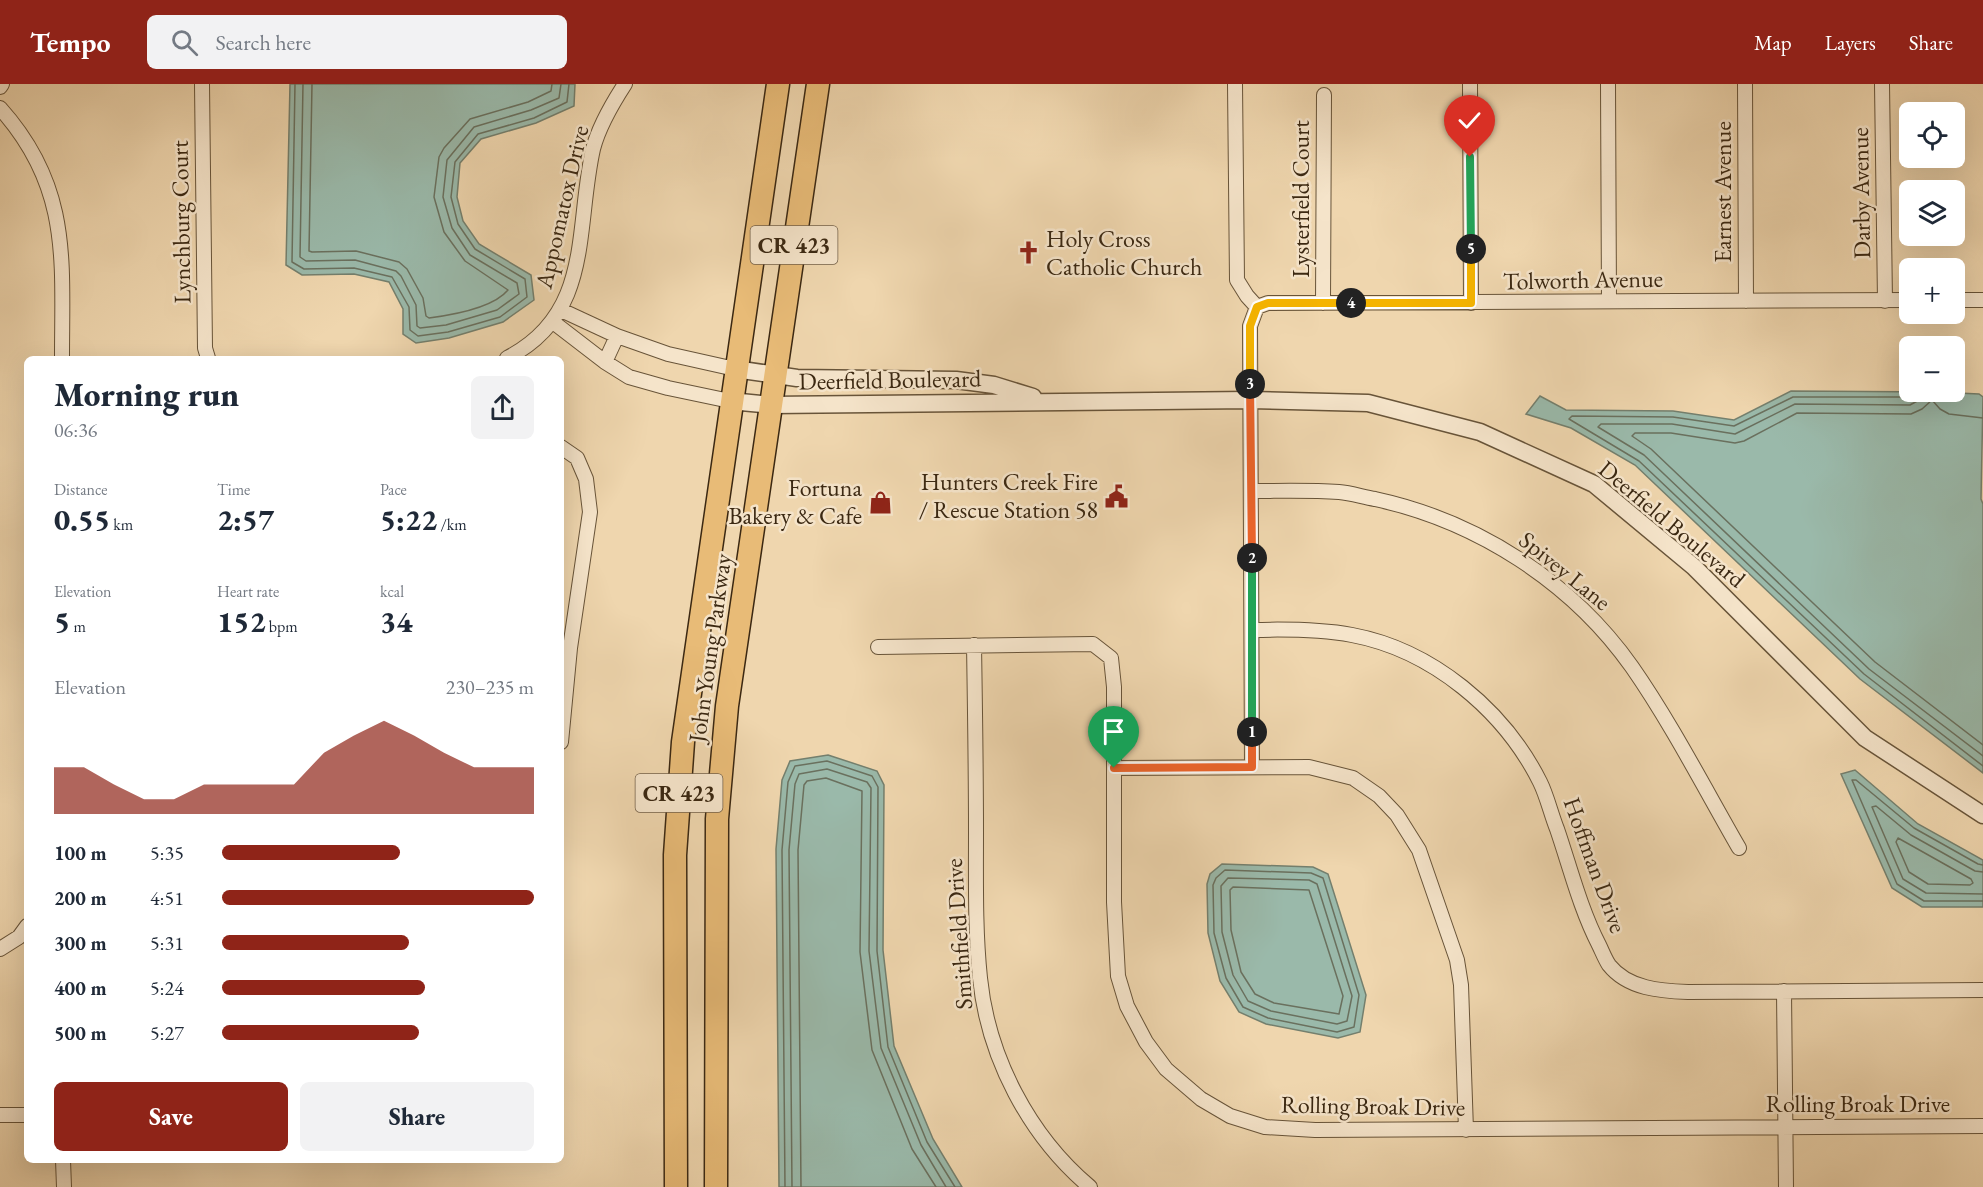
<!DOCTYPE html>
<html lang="en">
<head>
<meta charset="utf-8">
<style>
	:root { --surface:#fff; --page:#f2f2f3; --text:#1f2937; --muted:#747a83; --accent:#8f2418 }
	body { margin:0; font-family:"EB Garamond",serif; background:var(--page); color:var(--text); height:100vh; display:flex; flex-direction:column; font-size:22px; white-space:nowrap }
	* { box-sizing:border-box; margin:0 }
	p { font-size:20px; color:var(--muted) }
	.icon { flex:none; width:33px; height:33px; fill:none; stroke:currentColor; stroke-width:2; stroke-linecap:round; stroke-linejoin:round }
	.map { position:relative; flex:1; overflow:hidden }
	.panel { position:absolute; left:24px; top:272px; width:540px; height:807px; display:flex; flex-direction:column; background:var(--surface); border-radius:9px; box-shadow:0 6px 24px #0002 }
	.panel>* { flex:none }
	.tools { position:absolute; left:1899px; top:18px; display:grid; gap:12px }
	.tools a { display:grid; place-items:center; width:66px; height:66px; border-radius:9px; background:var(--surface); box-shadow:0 6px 24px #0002; font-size:30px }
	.pin { position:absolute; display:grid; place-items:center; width:51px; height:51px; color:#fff; margin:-62px -26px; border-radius:50% 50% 50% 0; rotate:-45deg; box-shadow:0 0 6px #0007 }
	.pin .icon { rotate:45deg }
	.km { position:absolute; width:30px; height:30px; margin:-15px; border-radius:50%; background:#222; color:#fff; font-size:16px; line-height:30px; text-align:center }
	.round { display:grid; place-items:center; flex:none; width:63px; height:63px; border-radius:9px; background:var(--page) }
	.summary { display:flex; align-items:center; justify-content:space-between; height:102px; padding:0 30px }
	h1 { font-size:33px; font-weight:800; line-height:45px }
	.stats { display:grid; grid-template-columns:repeat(3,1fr); gap:9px; height:102px; padding:6px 30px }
	.stats div { display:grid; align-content:center }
	.stats b { font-size:30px; font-weight:800 }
	.stats small { font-size:16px; font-weight:400 }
	.stats p { font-size:16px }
	.chart { height:168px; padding:12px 30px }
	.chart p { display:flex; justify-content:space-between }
	.chart svg { width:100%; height:108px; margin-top:6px; fill:var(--accent); opacity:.7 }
	.action { display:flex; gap:12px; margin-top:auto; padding:12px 30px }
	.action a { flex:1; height:69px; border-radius:9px; background:var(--accent); color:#fff; font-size:24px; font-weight:800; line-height:69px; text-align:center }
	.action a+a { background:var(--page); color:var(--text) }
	ul { padding:0 30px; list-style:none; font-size:20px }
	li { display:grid; grid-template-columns:96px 72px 1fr; align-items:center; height:45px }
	li i { height:15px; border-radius:8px; background:var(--accent) }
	header { display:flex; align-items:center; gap:36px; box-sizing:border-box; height:84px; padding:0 30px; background:var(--accent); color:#fff }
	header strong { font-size:28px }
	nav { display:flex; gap:33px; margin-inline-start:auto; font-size:21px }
	.search { width:420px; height:54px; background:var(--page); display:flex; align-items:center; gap:15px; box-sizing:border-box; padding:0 21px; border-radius:9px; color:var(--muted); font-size:22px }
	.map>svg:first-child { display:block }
	.water { fill:#9ab9aa; stroke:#747f6d; stroke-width:1.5 }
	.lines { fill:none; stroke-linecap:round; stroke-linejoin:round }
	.shore { stroke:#6a705e; stroke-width:1.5 }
	.minor-casing { stroke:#685439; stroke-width:16 }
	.tertiary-casing { stroke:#685439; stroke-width:19 }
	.trunk-casing { stroke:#3b2812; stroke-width:25 }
	.minor { stroke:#f5e4ca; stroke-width:14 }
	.tertiary { stroke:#f5e4ca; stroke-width:16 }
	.trunk { stroke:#e8bb77; stroke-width:22 }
	.split-1-casing { stroke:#fff; stroke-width:12 }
	.split-2-casing { stroke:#fff; stroke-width:12 }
	.split-3-casing { stroke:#fff; stroke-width:12 }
	.split-4-casing { stroke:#fff; stroke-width:12 }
	.split-5-casing { stroke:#fff; stroke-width:12 }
	.split-6-casing { stroke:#fff; stroke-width:12 }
	.split-1 { stroke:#f0652b; stroke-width:8 }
	.split-2 { stroke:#22a559; stroke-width:8 }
	.split-3 { stroke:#f0652b; stroke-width:8 }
	.split-4 { stroke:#f5b400; stroke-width:8 }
	.split-5 { stroke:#f5b400; stroke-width:8 }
	.split-6 { stroke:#22a559; stroke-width:8 }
	.labels { text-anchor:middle; stroke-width:5; stroke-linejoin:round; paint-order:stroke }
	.shield { fill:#f5e4ca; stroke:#736049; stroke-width:1.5 }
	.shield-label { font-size:22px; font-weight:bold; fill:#3b2812 }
	.street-label { font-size:24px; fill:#3b2812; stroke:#f5e4ca }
	.poi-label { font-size:24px; fill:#3b2812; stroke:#f5e4ca; text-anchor:end }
</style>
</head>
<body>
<header>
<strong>Tempo</strong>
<div class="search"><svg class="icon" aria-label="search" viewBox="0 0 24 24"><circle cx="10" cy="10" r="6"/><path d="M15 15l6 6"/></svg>Search here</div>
<nav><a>Map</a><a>Layers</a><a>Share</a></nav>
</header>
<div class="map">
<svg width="1983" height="1103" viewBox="0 0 1983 1103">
	<rect width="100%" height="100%" fill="#efd6ae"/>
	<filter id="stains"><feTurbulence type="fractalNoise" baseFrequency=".00333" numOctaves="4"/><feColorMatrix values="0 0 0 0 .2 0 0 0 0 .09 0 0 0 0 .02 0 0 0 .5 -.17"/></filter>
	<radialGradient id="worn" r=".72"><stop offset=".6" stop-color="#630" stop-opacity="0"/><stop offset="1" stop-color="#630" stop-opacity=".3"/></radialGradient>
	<path class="water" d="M290,0h285l-1,22 -38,17 -55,16 -21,24 -3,34 6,24 16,23 52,31 3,25 -31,22 -54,16 -33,5 -13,-9v-25l-14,-27 -35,-8 -52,1 -16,-10z
		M1791,307l146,1 42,2 4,3 -2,102 2,5v269l-123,-94 -225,-214 -64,-37 -45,-14 14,-18 26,14 107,1 61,9z
		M828,671l49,16 7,14 -1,165 11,96 39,93 29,48h-183l-3,-338 6,-69 8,-19z
		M1855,686l63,54 65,36v47h-61l-30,-19 -51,-114z
		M1222,780l91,3 15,7 38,121 -6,37 -22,6 -72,-14 -27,-12 -19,-31 -12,-48 -1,-49 3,-10z"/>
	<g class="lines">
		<path class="shore" d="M295,0l-3,178 12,7 50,-1 38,9 17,30 1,23 8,6 30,-4 52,-15 27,-20 -2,-18 -50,-30 -17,-25 -7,-27 4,-35 23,-28 56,-16 33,-16 2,-18
			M303,0l-3,173 6,4 49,-1 41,11 5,5 15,29 1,21 3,2 26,-3 51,-15 22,-16 -2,-11 -47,-28 -18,-27 -9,-31 4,-37 27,-33 57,-17 28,-12 2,-14
			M312,0l-3,167 3,1 44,-1 43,11 8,7 16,29 3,18 3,2c23,-3 64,-10 79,-28l-43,-29 -21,-29 -10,-35 5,-40 5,-9 26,-29 58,-17 23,-11 1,-7
			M1915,308l-2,3 -5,2h-115l-59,29 -61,-9 -101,-1 -3,3 70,42 225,213 119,92
			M1923,308l-4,8 -9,5 -115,-1 -60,30 -63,-10h-71l-3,3 46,28 225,214 114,87
			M1983,334l-34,-4 -9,-5 -8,-9 -10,9 -11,5 -114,-1 -53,28 -9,2 -64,-10h-36l-3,3 19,13 224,213 108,83
			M1898,754l73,41 2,4 -3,2 -42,-1 -19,-12 -13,-30z
			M1983,781l-5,-1 -64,-36 -58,-48h-4l45,104 27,17h59
			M1225,786l86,3 12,5 36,117 -5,32 -17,5 -69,-14 -25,-11 -17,-29 -12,-45 -1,-48 3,-7z
			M1983,788l-8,-1 -64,-36 -35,-29 -4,1 31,72 23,14 57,1
			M1228,794l81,2 8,4 35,112 -5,25 -10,3 -66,-13 -23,-10 -15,-26 -11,-43 -1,-46z
			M1233,803l76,3 34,106 -4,18 -65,-11 -19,-9 -14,-22 -10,-42 -1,-40z
			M785,1103l-3,-337 6,-68 7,-16 32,-5 45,15 6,11 -1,164 11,96 39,95 28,45
			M792,1103l-3,-337 6,-66 4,-10 28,-5 40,13 4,6 -2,163 12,97 40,97 25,42
			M801,1103l-3,-337 6,-65 3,-4 19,-3 36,13 -2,161 12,98 40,99 24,38"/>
		<defs>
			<path id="minor" d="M202,0l3,264 3,10
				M1235,0l2,196 10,16 10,11
				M1470,0l1,219
				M1608,0l1,217
				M1745,0l1,217
				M1882,0l3,217
				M0,3l2,-3
				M0,24c71,79 62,152 62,250
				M1954,216h29
				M1323,219l1,-208
				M1257,223l11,-4 642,-3
				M561,226l56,26 51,18 67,15
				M553,238l52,40 24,15 39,11 62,13
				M507,274c86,-44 68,-128 86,-209 6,-23 19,-45 32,-65
				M605,278l12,-26
				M561,363l16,11 9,21 4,33 -20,136 -9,94
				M1252,407c29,0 58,-1 87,1 12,1 24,5 36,7 102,22 197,83 257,168 39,56 73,122 107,181
				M1252,546c34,-1 67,-1 100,5 80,15 152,75 188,147 7,14 11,32 17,47 13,38 23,79 42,116 3,6 6,14 10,20 19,24 52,26 79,27l295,-2
				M974,561c1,62 2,125 2,187 0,49 -1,98 4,146 8,79 49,158 110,209
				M878,563l215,-3 18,14 3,29v215l4,74 9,30 19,36 20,27 35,30 29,17 35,11 50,3 668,-4
				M1252,683l-2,-441 7,-19
				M1114,684l195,-1 44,11 26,18 18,19 22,35 38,110 4,25 5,145
				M0,865l19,-12 8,-11
				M1784,907l2,196
				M0,1031h27
				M63,1076l1,27"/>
			<path id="tertiary" d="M735,285l62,9 159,2 38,5 39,12
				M730,317l41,4 479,-5 118,3 112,29 114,52 100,83 171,171 118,77"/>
			<path id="trunk" d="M676,1103l-1,-332 8,-113 95,-658
				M716,1103l1,-368 10,-113 91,-622"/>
		</defs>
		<use href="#minor" class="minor-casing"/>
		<use href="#tertiary" class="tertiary-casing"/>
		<use href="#trunk" class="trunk-casing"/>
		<use href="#minor" class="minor"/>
		<use href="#tertiary" class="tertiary"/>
		<use href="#trunk" class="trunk"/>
	</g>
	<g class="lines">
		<defs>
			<path id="split-1" d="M1114,684l138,-1v-35"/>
			<path id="split-2" d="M1252,474v174"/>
			<path id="split-3" d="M1250,300l2,174"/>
			<path id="split-4" d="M1250,300v-58l7,-19 11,-4h83"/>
			<path id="split-5" d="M1351,219h120v-54"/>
			<path id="split-6" d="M1470,73l1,92"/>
		</defs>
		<use href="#split-1" class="split-1-casing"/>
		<use href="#split-2" class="split-2-casing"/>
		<use href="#split-3" class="split-3-casing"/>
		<use href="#split-4" class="split-4-casing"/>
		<use href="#split-5" class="split-5-casing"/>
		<use href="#split-6" class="split-6-casing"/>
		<use href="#split-1" class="split-1"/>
		<use href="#split-2" class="split-2"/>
		<use href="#split-3" class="split-3"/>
		<use href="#split-4" class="split-4"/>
		<use href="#split-5" class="split-5"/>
		<use href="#split-6" class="split-6"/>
	</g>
	<defs>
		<symbol id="church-bare" viewBox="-9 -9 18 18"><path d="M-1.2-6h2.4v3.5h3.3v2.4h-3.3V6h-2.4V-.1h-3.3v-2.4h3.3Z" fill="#8f2418" stroke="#f5e4ca" stroke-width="2.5" paint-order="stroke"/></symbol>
		<symbol id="civic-bare" viewBox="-9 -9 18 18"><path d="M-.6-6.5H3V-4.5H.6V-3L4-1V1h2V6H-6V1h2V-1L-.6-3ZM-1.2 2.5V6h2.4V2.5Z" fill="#8f2418" stroke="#f5e4ca" stroke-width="2.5" paint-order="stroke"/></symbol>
		<symbol id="shop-bare" viewBox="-9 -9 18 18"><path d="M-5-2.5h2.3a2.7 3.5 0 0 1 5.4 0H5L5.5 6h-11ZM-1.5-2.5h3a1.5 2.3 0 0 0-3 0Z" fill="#8f2418" stroke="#f5e4ca" stroke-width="2.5" paint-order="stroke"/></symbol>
	</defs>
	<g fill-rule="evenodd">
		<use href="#church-bare" x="1012" y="152" width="33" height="33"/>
		<use href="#civic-bare" x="1100" y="396" width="33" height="33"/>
		<use href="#shop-bare" x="864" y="402" width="33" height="33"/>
	</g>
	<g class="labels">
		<g class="shield">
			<rect x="750.5" y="142" width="87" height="38" rx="4.5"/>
			<rect x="635.5" y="690" width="87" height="38" rx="4.5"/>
		</g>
		<g class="shield-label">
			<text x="794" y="169">CR 423</text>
			<text x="679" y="717">CR 423</text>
		</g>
		<g class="street-label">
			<text transform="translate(1723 108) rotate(-90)" y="8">Earnest Avenue</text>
			<text transform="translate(1861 109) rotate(-91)" y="8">Darby Avenue</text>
			<text transform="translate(1301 115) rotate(-90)" y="8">Lysterfield Court</text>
			<text transform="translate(562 123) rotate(-77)" y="8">Appomatox Drive</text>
			<text transform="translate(181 138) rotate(-91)" y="8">Lynchburg Court</text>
			<text transform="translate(1583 196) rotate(-1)" y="8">Tolworth Avenue</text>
			<text transform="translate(890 296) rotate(-1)" y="8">Deerfield Boulevard</text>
			<text transform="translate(1672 440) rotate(40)" y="8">Deerfield Boulevard</text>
			<text transform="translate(1565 487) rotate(39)" y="8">Spivey Lane</text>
			<text transform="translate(710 564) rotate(-82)" y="8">John Young Parkway</text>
			<text transform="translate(1595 781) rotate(70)" y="8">Hoffman Drive</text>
			<text transform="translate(959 850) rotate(-94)" y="8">Smithfield Drive</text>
			<text x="1858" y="1028">Rolling Broak Drive</text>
			<text transform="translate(1373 1022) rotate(1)" y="8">Rolling Broak Drive</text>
		</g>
		<g class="poi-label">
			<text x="1046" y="163" text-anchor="start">Holy Cross<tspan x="1046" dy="28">Catholic Church</tspan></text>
			<text x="1098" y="406">Hunters Creek Fire<tspan x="1098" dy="28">/ Rescue Station 58</tspan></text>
			<text x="862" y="412">Fortuna<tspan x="862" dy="28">Bakery &amp; Cafe</tspan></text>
		</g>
	</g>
	<rect width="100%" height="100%" filter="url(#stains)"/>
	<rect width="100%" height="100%" fill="url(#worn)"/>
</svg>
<div class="tools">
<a><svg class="icon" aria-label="locate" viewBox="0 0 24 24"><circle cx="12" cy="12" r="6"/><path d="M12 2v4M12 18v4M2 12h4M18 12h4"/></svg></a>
<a><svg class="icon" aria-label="layers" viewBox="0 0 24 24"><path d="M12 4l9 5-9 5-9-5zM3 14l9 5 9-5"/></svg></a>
<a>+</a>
<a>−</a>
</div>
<div class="pin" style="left:1114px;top:684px;background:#1e9e55"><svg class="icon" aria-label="arrive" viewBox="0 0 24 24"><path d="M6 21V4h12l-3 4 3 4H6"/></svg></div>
<div class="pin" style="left:1470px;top:73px;background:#d93025"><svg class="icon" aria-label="check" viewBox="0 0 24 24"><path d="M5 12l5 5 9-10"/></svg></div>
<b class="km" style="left:1252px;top:648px">1</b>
<b class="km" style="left:1252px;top:474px">2</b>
<b class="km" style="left:1250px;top:300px">3</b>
<b class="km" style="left:1351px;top:219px">4</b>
<b class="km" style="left:1471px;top:165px">5</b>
<section class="panel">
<div class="summary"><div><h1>Morning run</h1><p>06:36</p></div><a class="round"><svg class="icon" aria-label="share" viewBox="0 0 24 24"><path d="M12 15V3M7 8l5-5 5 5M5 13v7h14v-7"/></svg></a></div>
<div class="stats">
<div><p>Distance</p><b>0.55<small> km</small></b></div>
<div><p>Time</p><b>2:57</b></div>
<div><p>Pace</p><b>5:22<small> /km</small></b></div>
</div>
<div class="stats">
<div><p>Elevation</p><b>5<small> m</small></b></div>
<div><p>Heart rate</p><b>152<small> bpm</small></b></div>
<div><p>kcal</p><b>34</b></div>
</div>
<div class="chart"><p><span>Elevation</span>230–235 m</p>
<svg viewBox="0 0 160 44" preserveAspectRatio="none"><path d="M0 44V25L10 25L20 32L30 38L40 38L50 32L60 32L70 32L80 32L90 19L100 12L110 6L120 12L130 19L140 25L150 25L160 25V44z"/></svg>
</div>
<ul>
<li><b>100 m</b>5:35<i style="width:57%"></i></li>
<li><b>200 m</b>4:51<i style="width:100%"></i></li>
<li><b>300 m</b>5:31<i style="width:60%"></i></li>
<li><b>400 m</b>5:24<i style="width:65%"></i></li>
<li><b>500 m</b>5:27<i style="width:63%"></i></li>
</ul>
<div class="action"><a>Save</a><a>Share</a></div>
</section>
</div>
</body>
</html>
